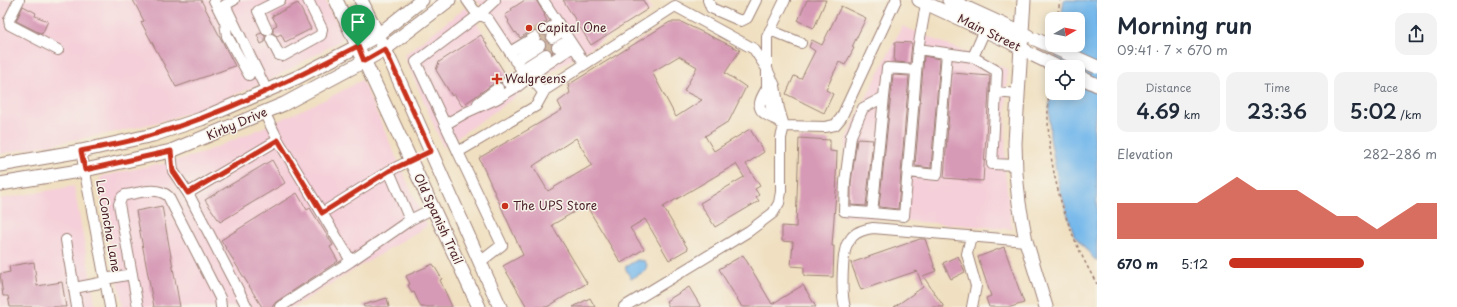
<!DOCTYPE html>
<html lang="en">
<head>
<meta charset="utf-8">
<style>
	:root { --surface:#fff; --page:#f2f2f3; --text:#1f2937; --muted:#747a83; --accent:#c8321e }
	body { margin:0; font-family:"Playpen Sans",sans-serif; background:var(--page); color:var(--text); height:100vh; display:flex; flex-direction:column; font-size:15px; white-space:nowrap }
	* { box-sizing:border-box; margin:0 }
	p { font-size:13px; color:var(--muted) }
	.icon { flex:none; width:22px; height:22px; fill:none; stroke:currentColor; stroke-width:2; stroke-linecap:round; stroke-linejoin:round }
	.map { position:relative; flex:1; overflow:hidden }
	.panel { display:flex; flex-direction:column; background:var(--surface); width:360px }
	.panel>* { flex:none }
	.needle { width:26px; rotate:81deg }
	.fabs { position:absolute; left:1045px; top:12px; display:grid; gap:8px }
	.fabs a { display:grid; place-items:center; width:40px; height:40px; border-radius:8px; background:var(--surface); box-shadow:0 2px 10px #0003; font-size:20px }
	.pin { position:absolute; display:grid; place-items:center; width:34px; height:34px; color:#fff; margin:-41px -17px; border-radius:50% 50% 50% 0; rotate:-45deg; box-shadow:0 0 4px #0007 }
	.pin .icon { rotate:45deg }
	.round { display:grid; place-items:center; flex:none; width:42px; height:42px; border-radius:12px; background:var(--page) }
	.headline { display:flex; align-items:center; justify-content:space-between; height:68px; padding:0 20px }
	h1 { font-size:22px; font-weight:600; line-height:30px }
	.metrics { display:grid; grid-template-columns:repeat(3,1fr); gap:6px; height:68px; padding:4px 20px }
	.metrics div { display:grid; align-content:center; border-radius:10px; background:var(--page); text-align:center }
	.metrics b { font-size:20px; font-weight:600 }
	.metrics small { font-size:11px; font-weight:400 }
	.metrics p { font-size:11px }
	.chart { height:112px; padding:8px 20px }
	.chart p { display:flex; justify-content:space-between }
	.chart svg { width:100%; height:72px; margin-top:4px; fill:var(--accent); opacity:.7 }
	ul { padding:0 20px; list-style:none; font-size:13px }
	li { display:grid; grid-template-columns:64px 48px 1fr; align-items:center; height:30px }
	li i { height:10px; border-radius:5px; background:var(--accent) }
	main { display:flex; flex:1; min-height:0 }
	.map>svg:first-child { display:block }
	.built { fill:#f5cfd9 }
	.water { fill:#75b8eb; stroke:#606c8b }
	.building { fill:#d79ab6; fill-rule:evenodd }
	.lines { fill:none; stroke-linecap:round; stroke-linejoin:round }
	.minor-tunnel { stroke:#cfb9a3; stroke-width:10; stroke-dasharray:10 5; stroke-linecap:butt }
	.minor-casing { stroke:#9d8076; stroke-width:12 }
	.major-casing { stroke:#9d8076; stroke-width:15 }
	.path { stroke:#9d8076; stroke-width:1.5; stroke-dasharray:3 3; stroke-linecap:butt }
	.minor { stroke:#fff; stroke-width:10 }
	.major { stroke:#fff; stroke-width:13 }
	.major-bridge-casing { stroke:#9d8076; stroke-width:15; stroke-linecap:butt }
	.major-bridge { stroke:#fff; stroke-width:13 }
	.route-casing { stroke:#fff; stroke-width:8 }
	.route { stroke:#c8321e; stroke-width:5 }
	.poi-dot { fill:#c8321e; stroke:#f7f3e8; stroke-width:1.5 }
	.labels { text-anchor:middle; stroke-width:3; stroke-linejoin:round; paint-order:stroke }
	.poi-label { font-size:12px; fill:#4a1f2b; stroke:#f7f3e8; text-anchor:start }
	.street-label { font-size:12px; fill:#4a1f2b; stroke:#f7f3e8 }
</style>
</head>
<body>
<main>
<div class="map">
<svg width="1097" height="307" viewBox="0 0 1097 307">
	<rect width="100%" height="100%" fill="#f7f3e8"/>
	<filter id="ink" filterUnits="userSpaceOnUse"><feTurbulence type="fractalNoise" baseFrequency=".025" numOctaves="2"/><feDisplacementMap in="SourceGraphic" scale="8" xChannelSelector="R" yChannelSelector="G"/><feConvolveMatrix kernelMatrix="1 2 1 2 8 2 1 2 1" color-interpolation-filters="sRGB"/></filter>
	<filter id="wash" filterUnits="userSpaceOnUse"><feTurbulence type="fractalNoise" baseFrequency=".012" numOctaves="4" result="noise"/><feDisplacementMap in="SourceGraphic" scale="16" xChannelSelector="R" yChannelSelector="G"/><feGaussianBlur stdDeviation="0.9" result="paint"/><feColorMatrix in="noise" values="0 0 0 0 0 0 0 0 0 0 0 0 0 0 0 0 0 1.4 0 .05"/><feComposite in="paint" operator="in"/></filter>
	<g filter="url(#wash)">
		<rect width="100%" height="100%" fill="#f0e0c1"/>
		<path class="built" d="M0,0h325l18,35 -3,6 -66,37 -65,28 -43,14 -40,10 -126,24z
			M474,0h173l5,10 -112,69 -12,-9 -36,-57z
			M466,7l20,30 34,57 -77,53 -39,-92z
			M902,26l105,43 -2,103 7,57 -170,-13 4,-78z
			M362,80l65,146 -134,81h-170l-24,-119 1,-10 3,-2 54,-12 1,1 39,-10 58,-24 73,-33z
			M74,186l22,121h-96v-108z"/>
		<path class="water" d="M1064,0h33v96l-3,35 3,29v102l-23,-27 -15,-49 -9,-48 -1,-29 3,-22v6h26v-26h-23l3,-22h20v-26h-17z
			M637,260l8,1 2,4 -2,6 -14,8 -6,-12z"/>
		<g id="blocks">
			<path class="building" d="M133,0h68l34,66 -59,21 -35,-65 3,-1z
				M525,0h11l9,15h-1l3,6 -6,5 -1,4 2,5 4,1 1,6 4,2v3l2,5 -1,1 -3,-5h-3v-6l-5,-3v-5l-3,-2 -7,-1 -11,7 -4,-6 -1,1 -7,-11 1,-1 -4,-6 7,-4 -1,-2z
				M563,0h80l5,9 -57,36z
				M807,0h19l-12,28 -16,-7z
				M298,3l13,26 -26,13 -4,-8 -4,2 -4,-3v-6l4,-2 -5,-9z
				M23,6l13,7 -1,3 13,5 -6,13 -26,-13z
				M841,6l25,12 -14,29 2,1 -9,17 -6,-3 -13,28 7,4 -9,19 -38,-19 8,-18 7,3 14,-28 -6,-4 3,-7 10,5z
				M670,22h11l59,28 -15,23 21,14 -17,34 -24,15 9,15 36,-22 14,23 -18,12 14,22 -5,3 4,6 -3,2 3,4 -44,26 -15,-24 44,-26 -8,-13 -73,43 25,42 -19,11 -24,-41 -15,9 14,21 -23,14 -35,-58 -34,20 35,58 -40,24h-20l-24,-41 20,-11 -44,-97 83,-48 -4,-8 12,-9 -2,-8zM679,56l18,11 -13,24 18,9 -26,17 -24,-45zM576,138l16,27 -44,26 -15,-25z
				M261,33l4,3v6l-4,2 -4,-9z
				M481,35l25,40 -5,4v3l-7,1 -32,23 -8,-12 -2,2 -16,-26 3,-8z
				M895,42l17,1 -2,20 -16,-1z
				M924,56l16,3 -9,109 -16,-2z
				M952,73l38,3 -7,105 -39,-3z
				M893,75l16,1 -11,133 -19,-2z
				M799,138l31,2v11l7,1 -1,26h1l-5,68h2l-1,31 -29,-1v-9l-13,-1 2,-24 -11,-1v-15l14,1z
				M857,139l16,1 -7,66 -15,-1v-22z
				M272,160l13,23 -65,39 -15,-22z
				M297,193l10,17 3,-2 23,37 -3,2 8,14 -62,41 -4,5h-10l-41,-67z
				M162,206l18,101h-26l-18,-96z
				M920,239h5l11,32 -13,5 21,31h-50l29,-20 -6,-16 -56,19 -10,-27z
				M1004,247l20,56 -13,4h-22l-3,-9 5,-2 -13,-39z
				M743,255l29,49 31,-19 13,22h-74l-23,-38z
				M958,256l7,16 -14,7 -8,-16z
				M34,262l3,24 25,-4 4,25h-56l-2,-11h-5l-3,-22 10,-2 -1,-6z
				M433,264l9,15 -2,1 12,27h-31l-7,-15 -2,1 -4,-8 2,-1 -4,-8z
				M689,287l12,20h-32l-3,-6z
				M387,298l2,9h-25l-1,-2z
				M590,298l5,9h-22z"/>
		</g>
	</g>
	<g filter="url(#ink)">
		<use href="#blocks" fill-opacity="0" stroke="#9d8076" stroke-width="1"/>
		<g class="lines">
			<path class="minor-tunnel" d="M533,34l11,-7
				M537,41l12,-7
				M543,50l12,-7"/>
			<defs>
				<path id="minor" d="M19,0l-10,20 1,5 48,25
					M214,0l11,22 2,14 22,39
					M234,0l-9,5 42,86
					M467,0l7,10 14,9 35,53 7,4 13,16
					M543,0l42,64
					M708,0l3,8 30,13 6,-3 9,-18
					M785,0l-18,37v55l5,19 5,9 7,6 41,1 10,-2 6,-7 55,-118
					M926,4l-8,45 55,8
					M267,30l-9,-19 22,-11
					M546,30l12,-7
					M770,30l31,13
					M985,30l-12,27 24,14 -1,21
					M552,38l11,-7
					M271,39l8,16 4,1 38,-21 1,-6 -14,-29
					M557,47l12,-7
					M510,52l25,-15
					M515,61l25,-16
					M521,70l25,-16
					M916,70l-29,-2 -15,145 32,3 14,-167
					M507,82l16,-10
					M767,88c-11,18 -11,24 10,32
					M478,103l20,-15
					M264,112l14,28 73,121
					M446,124l21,-12 29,-13 22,-13 26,-20 29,-19
					M81,151l29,156
					M171,151l2,20 15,22 59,114
					M458,152l-42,-90 64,-48 15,-14
					M1016,165l-24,-1 4,-72 21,2
					M908,172l29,3 10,-122
					M188,193l90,-53
					M322,213l67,-42 22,-11
					M872,213l-28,-2 1,-29 6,-46 12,-28 21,-11
					M410,220l24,-12
					M971,236l-4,18 9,32 -4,21
					M66,240l11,67
					M480,262l22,-17 -44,-93 78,-46 9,-16 130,-84 79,43 13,20 8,17 4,23 5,17 -3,12v54l-2,11 -6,10 -24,18 -125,76
					M105,279l27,-5
					M74,288l31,-6
					M138,307l-19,-103 3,-7 3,-2c15,-2 31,-9 43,1l52,102 1,9
					M280,307l71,-46 59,-41 -21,-49
					M845,307c-4,-12 -3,-51 2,-63 2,-2 4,-6 6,-8 5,-5 13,-7 20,-8l153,13"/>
				<path id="major" d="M336,0l143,307
					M361,0l30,62 109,245
					M919,0l91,42 16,9
					M949,0l79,36
					M1024,0l-9,143 1,30 3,30 7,38 20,66
					M1078,76l19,9
					M0,165l81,-14 72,-16 48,-16 97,-42 60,-31 20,-11 44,-35
					M0,184l85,-14 86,-19 113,-47 73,-39 28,-16 64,-49"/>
			</defs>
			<use href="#minor" class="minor-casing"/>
			<use href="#major" class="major-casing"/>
			<path class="path" d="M1057,19l3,-19
				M1051,75c-1,11 -3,22 -3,34 -1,61 18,122 49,175"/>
			<use href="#minor" class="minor"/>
			<use href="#major" class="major"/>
			<defs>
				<path id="major-bridge" d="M1035,39l62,28
					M1033,55l25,12"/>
			</defs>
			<use href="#major-bridge" class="major-bridge-casing"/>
			<use href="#major-bridge" class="major-bridge"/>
		</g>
	</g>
	<g class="lines" filter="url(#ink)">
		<defs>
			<path id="route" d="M358,46l6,15 21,-12 46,102 -42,20 -67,42 -44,-73 -90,53 -15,-22 -2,-20 -86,19 -4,-19c24,-5 50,-9 74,-17 70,-21 137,-54 203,-88z"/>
		</defs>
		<use href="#route" class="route-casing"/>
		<use href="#route" class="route"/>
	</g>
	<g class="poi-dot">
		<circle cx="529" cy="28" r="4"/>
		<path d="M495 73h4v4h4v4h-4v4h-4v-4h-4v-4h4z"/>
		<circle cx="505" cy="206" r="4"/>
	</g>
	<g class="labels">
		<g class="poi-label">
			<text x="537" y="32">Capital One</text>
			<text x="505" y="83">Walgreens</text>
			<text x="513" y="210">The UPS Store</text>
		</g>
		<g class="street-label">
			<text transform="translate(989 33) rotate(26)" y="4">Main Street</text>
			<text transform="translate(237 124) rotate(-23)" y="4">Kirby Drive</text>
			<text transform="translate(438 219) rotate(65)" y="4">Old Spanish Trail</text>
			<text transform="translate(108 226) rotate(80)" y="4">La Concha Lane</text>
		</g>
	</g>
</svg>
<div class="fabs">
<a><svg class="needle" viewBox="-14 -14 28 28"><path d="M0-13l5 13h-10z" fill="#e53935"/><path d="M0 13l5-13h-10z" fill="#747a83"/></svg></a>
<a><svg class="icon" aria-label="locate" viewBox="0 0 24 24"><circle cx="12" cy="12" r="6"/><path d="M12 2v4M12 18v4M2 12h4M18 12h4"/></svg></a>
</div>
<div class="pin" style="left:358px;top:46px;background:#1e9e55"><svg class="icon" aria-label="arrive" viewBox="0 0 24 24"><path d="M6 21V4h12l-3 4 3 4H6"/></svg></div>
</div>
<section class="panel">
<div class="headline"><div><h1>Morning run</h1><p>09:41 · 7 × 670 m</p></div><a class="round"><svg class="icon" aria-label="share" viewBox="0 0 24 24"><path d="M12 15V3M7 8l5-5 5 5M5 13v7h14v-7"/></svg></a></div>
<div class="metrics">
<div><p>Distance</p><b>4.69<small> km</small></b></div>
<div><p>Time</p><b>23:36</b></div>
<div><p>Pace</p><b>5:02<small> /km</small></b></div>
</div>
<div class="chart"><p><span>Elevation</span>282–286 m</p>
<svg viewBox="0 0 160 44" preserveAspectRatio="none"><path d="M0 44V22L10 22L20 22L30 22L40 22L50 14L60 6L70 14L80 14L90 14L100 22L110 30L120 30L130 38L140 30L150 22L160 22V44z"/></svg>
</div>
<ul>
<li><b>670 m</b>5:12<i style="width:65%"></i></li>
</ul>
</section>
</main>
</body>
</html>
